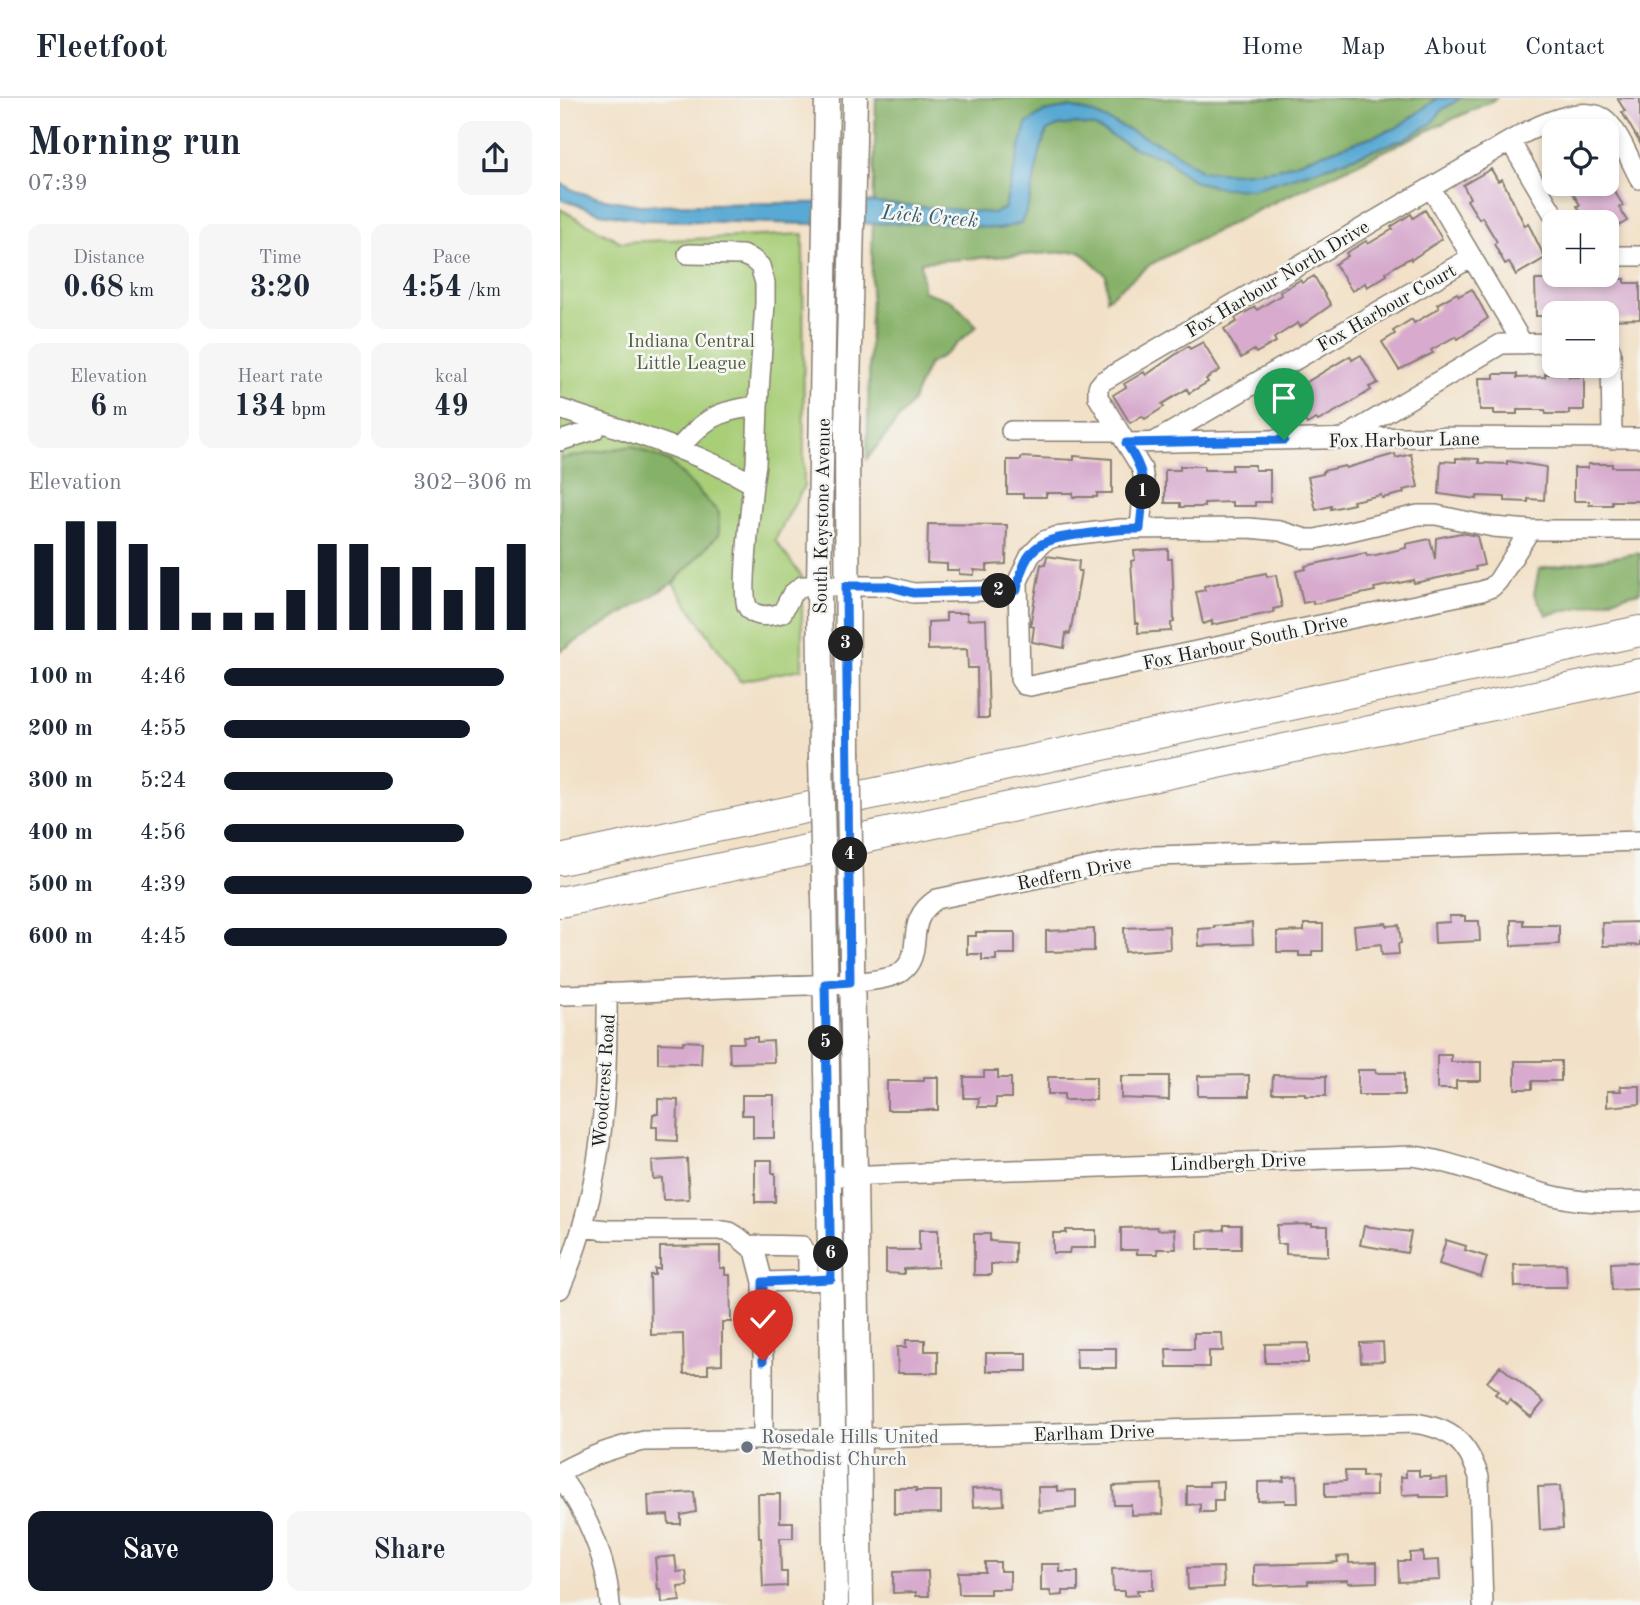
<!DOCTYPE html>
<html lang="en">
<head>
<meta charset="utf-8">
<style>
	:root { --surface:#fff; --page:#f6f6f7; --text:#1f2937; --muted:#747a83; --line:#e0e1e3; --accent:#111827 }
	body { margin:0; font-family:"Old Standard TT",serif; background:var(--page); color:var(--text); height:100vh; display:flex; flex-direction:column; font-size:26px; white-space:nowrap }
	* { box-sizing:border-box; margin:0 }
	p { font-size:23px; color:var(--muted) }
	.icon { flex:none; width:38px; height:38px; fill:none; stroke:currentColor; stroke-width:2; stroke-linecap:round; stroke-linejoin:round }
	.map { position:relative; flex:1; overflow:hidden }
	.sheet { display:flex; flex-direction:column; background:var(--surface); width:560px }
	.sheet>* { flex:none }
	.buttons { position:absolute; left:982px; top:21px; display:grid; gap:14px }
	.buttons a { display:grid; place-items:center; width:77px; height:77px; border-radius:14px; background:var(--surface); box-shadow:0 4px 10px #0003; font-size:35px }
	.pin { position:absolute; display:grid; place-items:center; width:60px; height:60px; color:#fff; margin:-72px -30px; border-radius:50% 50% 50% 0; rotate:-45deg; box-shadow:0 0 7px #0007 }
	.pin .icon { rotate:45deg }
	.km { position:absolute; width:35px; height:35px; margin:-18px; border-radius:50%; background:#222; color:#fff; font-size:19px; line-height:35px; text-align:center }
	.round { display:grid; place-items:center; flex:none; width:74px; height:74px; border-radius:14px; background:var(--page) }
	.head { display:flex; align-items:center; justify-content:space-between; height:119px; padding:0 28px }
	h1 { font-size:38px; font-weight:700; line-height:52px }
	.figures { display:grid; grid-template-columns:repeat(3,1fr); gap:10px; height:119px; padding:7px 28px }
	.figures div { display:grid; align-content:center; border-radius:14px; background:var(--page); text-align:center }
	.figures b { font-size:30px; font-weight:700 }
	.figures small { font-size:19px; font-weight:400 }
	.figures p { font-size:19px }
	.chart { height:196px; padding:14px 28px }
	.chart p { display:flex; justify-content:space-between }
	.chart svg { width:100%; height:126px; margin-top:7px; stroke:var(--accent); stroke-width:6 }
	.action { display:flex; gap:14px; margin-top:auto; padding:14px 28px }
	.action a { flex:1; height:80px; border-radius:14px; background:var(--accent); color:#fff; font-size:28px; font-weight:700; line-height:80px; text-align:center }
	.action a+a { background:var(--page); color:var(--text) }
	ul { padding:0 28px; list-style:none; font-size:23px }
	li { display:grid; grid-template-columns:112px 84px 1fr; align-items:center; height:52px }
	li i { height:18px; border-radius:9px; background:var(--accent) }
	header { display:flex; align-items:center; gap:42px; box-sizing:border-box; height:98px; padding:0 35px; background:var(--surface); border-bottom:2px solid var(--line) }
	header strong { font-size:33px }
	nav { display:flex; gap:38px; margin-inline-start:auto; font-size:24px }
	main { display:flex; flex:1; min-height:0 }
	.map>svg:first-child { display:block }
	.green { fill:#a8ce78; stroke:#62754a; stroke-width:2 }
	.forest { fill:#86b168; stroke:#516642; stroke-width:2 }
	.water { fill:#58a9d3; stroke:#3a6278; stroke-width:2 }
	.building { fill:#d7aace }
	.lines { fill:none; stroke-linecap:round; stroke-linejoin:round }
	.minor-casing { stroke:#877e72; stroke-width:22 }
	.major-casing { stroke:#877e72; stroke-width:27 }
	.highway-casing { stroke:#877e72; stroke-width:32 }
	.minor { stroke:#fff; stroke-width:19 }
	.major { stroke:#fff; stroke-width:24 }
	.highway { stroke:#fff; stroke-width:30 }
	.major-bridge-casing { stroke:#877e72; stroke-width:27; stroke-linecap:butt }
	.major-bridge { stroke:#fff; stroke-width:24 }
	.route-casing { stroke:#fff; stroke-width:14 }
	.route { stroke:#1a73e8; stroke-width:9 }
	.worship-dot { fill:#6b7280; stroke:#f6f6f2; stroke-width:2.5 }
	.labels { text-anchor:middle; stroke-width:5; stroke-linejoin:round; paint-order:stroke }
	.street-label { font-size:19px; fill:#1c1c1c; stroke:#f6f6f2 }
	.park-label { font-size:19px; fill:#4d5a3c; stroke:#f6f6f2 }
	.worship-label { font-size:19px; fill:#5b616d; stroke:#f6f6f2; text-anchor:start }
	.water-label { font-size:21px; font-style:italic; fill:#375b6e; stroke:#f6f6f2 }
</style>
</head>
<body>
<header>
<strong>Fleetfoot</strong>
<nav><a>Home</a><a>Map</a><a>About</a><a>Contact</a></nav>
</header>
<main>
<section class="sheet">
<div class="head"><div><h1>Morning run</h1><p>07:39</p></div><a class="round"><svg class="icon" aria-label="share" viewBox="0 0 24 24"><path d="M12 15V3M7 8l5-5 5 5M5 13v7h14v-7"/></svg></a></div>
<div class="figures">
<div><p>Distance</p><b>0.68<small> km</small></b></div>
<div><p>Time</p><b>3:20</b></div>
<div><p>Pace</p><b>4:54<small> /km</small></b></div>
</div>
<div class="figures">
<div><p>Elevation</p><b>6<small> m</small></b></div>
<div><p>Heart rate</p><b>134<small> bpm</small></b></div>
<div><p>kcal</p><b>49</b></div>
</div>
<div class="chart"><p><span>Elevation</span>302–306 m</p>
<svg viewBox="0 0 160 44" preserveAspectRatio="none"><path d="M5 44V14M15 44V6M25 44V6M35 44V14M45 44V22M55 44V38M65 44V38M75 44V38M85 44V30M95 44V14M105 44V14M115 44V22M125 44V22M135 44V30M145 44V22M155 44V14"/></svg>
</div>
<ul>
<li><b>100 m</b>4:46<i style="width:91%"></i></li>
<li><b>200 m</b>4:55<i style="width:80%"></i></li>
<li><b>300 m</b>5:24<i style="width:55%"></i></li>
<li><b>400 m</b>4:56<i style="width:78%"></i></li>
<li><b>500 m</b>4:39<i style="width:100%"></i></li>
<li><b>600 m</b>4:45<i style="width:92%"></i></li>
</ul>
<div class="action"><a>Save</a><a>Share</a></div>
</section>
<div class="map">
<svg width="1080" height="1507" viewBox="0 0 1080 1507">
	<rect width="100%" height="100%" fill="#f6f6f2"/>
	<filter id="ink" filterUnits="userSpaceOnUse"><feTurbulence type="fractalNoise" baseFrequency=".0143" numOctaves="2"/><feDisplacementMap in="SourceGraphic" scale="14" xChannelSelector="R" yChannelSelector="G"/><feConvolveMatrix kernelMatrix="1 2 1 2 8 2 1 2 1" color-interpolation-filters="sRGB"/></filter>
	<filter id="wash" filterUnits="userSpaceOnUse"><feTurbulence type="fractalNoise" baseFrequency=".00686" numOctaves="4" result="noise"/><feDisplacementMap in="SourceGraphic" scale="28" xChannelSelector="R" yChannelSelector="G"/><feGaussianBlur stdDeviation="1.57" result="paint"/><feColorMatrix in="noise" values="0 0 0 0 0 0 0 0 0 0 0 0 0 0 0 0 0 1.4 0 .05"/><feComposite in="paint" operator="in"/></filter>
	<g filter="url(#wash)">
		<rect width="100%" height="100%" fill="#f2e1c8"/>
		<path class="green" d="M0,111l61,33 182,-8 1,252 -29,54 27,37v92l-62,12 -67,-98 46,-49v-21l-49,-51 -38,-16 -72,13z"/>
		<path class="forest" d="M316,0h622l-234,109 -113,57 -44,35 -1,-24 -26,-24 -159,11 2,29 29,10 25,25 -30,27 -19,12 -16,37 -45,57z
			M72,348l38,16 49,51v21l-46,49 -113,68v-192z
			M1080,455v39l-93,23 -13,-21 5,-25z"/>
		<path class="water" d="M878,0h23l-18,11 -12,15 -27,15 -78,28 -73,22 -29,-1 -28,-6 -19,-13 -11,-11 -32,-10 -39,-21 -20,-3 -17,2 -11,5c-13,30 -11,63 -26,92l-21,6 -58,-6 -131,1 -167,-4 -44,-7 -40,-14v-16l15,8 24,7 41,7 228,-3 125,11 11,-4 22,-85 18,-12 26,-5 22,6 75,34 35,24 35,2 41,-4 118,-41z"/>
		<g id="blocks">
			<path class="building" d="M1057,0h23v45l-18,-31 3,-1z
				M931,71l7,12 4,-2 23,47 3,-3 17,35 -29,17 -7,-13 -4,2 -11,-20 3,-2 -15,-25 -3,2 -12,-19 3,-2 -7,-13z
				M1007,86h38l3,4 3,-2 12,19 -4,2 8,14 -21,12v-11h-20l-9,-16 3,-1z
				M865,112l17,29 -31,21 -1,-2 -24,14 1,3 -20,12 -2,-4 -13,8 -17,-27 13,-8 -2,-3 20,-12 2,3 25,-15 -2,-2 20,-13 2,4z
				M754,178l17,29 -31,22 -2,-4 -24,15 2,4 -20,11 -2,-3 -13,8 -17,-29 13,-7 -2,-4 20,-11 2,3 24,-15 -1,-3 20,-12 2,3z
				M1041,181h24v4h15v36l-34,1v-7h-52v3h-18l-1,-36h38v3h29z
				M912,191l16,29 -30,21 -2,-3 -25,14 2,3 -34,17 -17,-28 13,-8 -2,-3 19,-12 2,4 25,-15 -2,-4 20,-11 2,3z
				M643,244l17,28 -14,9 2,3 -19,11 -2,-4 -25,15 2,3 -19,12 -3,-3 -12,7 -17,-28 13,-8 -2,-3 20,-12 2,3 42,-29 2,3z
				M801,257l17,28 -9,4 2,3 -19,12 -34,19 -2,-2 -9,5 -17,-28 8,-5 -1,-3 53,-32 2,4z
				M934,276h23v4l28,-1v-3h24v3h15v33h-15v4h-23l-1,-4h-28v4h-23v-4h-14l-1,-32h15z
				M835,356l1,4 15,-4 7,33 -15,3 1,3 -22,5 -1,-3 -28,6 1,3 -23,5v-3l-15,4 -8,-33 15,-3v-3l22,-5 1,2z
				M514,358l38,3v34h-15v4h-24v-4h-27v4h-23v-3h-16v-34h14v-3l53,3z
				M896,360l23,1v4l28,1v-3l39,6 -2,33 -16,-1v3l-23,-1v-4l-28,-1v3l-38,-5 2,-33 15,1z
				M1028,366h24v3h28v34h-28v4h-23v-4h-15v-33h14z
				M672,367h23v5h15v32h-15v4h-23v-4l-28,1v4h-24v-4h-15v-33h15v-4h24v4h28z
				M368,426l79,1 -1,39 -19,1v6l-13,-1v5l-15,-1v-4h-12v-6l-20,-1z
				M901,435l16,3 7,29 -9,2 1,3 -62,13 -1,-3 -9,2 -30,6 1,3 -62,13v-3l-10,2 -7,-32 10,-2 -1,-3 61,-13 1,3 9,-1 30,-7v-4l24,-5 5,20 1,-21z
				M608,451v10h4l1,23 1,40 -3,1v8l-33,2v-10h-3l-4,-62 4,-1 -1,-9z
				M487,458l32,5 -1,10h3l-11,63 -4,-1 -2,15 -32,-6 2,-15 -3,-1v-6l10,-56 4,1z
				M706,475l1,4 9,-2 6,32 -9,2 1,3 -62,13v-4l-9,3 -7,-32 9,-2 -1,-4z
				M386,515h21v7l19,-1 3,99h-11l-1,-50h-9l-1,-19 -39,1v-28l18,-1z
				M889,818h16v5h14l1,20 -45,2 -1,-20 16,-1z
				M951,822h12v5h36v19l-48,2z
				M1080,824v23l-37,1 -1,-23z
				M692,825l1,21 -54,2 -1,-17 16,-1v-2z
				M826,825l1,3 12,-1 2,18 -3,1 1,10 -17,1 -1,-11 -25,3 -2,-21z
				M744,826h19v27h-11v5h-13v-4h-22v-20l27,-1z
				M609,828l1,23 -45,3 -1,-24z
				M534,831v22l-48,1v-21z
				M416,834h39v22h-19v6h-14v-6h-15v-18h9z
				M183,939h14v5l16,-1 1,21 -44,1 -1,-20h15z
				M123,943l19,1 -1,22 -43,-1v-20l25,1z
				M877,957h14v7h30v19h-25v8h-19z
				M955,963h46v20h-29v8h-17z
				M798,972h17l1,3h28v22h-46z
				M424,973h14v7h13v20h-15v9h-18l1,-9h-15v-21h20z
				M689,977v21h-51v-20z
				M713,977l53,1v20h-21v-3h-33z
				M561,978h48v24l-48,-2z
				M364,979h14v33h-51v-29h37z
				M488,979h48v23h-32v-6h-16z
				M1060,988h20v18l-33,3v-16h14z
				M182,997h32v43h-21v-23h-11z
				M98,1001l20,1 -1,41 -20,-1v-13h-5l1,-13h5z
				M127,1061l2,40 -26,1 -1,-22 -9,1 -1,-18z
				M195,1062h17v13h3v29h-20z
				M752,1126v2h16v30l-42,-2v-10h-9v-19z
				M664,1127h17v24h-43v-18l26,-1z
				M804,1128l47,6 -4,21 -47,-8z
				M597,1129l1,3 17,-1 1,20h-19l1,5h-21v-4h-16v-22z
				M359,1132h19v37l-34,2v5l-18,-1v-23h33z
				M506,1132h30v18h-26l-1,5h-16v-20h13z
				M414,1136h16v7l25,2v21h-24v11h-17z
				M886,1142l20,6 -1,4 22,7 -6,20 -42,-13z
				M160,1148v22h5v7h5l1,47h-9v42l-14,1v9h-24l-1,-40 -32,1 -1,-60h5v-6h5v-22z
				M1070,1164l10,1v26l-28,1 -1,-27z
				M1006,1166l1,23h-52l-1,-22z
				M634,1235h28l1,18h-14v16h-42l-1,-18h28z
				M346,1242h19v11h13v22h-40l-1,-26h9z
				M823,1244l1,19 -23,1 -1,-19z
				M748,1245v20h-43v-19z
				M516,1250h40v20h-39z
				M426,1255h41v18h-41z
				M940,1268l44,36 -13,15 -21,-17 -3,4 -12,-10 3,-3 -11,-9z
				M846,1372h13v6h11v3l17,-1 1,19h-28v-3l-18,1 -1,-18h5z
				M785,1373h17v6l14,-1v20l-51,1v-15l21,-1z
				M737,1378l1,27h-13v-3l-27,1v-19l26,-1 -1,-4z
				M663,1383v19h-9v12h-14v-8l-13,1v-19h22v-4z
				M602,1386l1,30 -32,1v-10h-17l-1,-19z
				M1000,1388l3,42 -23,2 -2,-43z
				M478,1389h19v4l19,-1v18l-37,4z
				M334,1390h22v3h25v22l-47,1z
				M434,1390l9,1 1,16 -31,2 -1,-18z
				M134,1394l2,20 -15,3v9h-12l-1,-9 -19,1 -1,-21z
				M198,1396h22v28h13v16h-13l1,34h6v14l-24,1 -2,-49h-2z
				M863,1454v9l16,-1 1,20 -41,2 -1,-21h12v-8z
				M115,1458l2,16 9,-1 2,15 -10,1 2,14 -18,2 -1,-13h-3l-3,-32z
				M789,1458v7l28,-1v20l-29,1v-3l-40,1v3l-54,2v-21l73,-2 11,-1 -1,-5z
				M425,1464h15v9h10v18h-20v5h-31l-1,-22h27z
				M481,1466h19v8h18v19h-15v4l-12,1 -1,-5h-9z
				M663,1469l1,20 -36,2 -1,-21z
				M593,1470v22h-16l1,5 -14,1v-5h-11l-1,-22z
				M368,1473l1,25h-13v-4l-23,1v-21z"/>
		</g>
	</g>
	<g filter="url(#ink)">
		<use href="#blocks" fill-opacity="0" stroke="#877e72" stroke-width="2"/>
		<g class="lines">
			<defs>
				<path id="minor" d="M950,43l48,81
					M871,90l92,156
					M1046,158h34
					M1046,245l5,8 1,88
					M0,311c65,22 133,40 193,75 -2,20 -12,109 -6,122 7,13 25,10 35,7l10,-19 10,-8h86l25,7 104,-3
					M451,333h108
					M782,341l159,-95 53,-1
					M0,343l34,-11 3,-9
					M596,343l316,-184
					M566,345l284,-6 230,1
					M118,351c28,-31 38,-38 80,-43l7,-103v-20l-5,-17 -8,-7 -10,-4 -54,-1
					M193,386l3,-20 2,-58
					M580,431l4,-47 -2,-13 -44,-72v-10l5,-6 407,-240c22,-13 76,-41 97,-20 13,13 24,42 33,58
					M970,432l-32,51 -6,6 -10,4 -452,95 -6,-1 -4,-6 -2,-98 12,-25 14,-15 11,-4 65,-8 129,-1 31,3 26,8h10l102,-24h18l57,12 37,3h110
					M0,897c71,-2 143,-6 214,-9 25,-1 111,-1 127,-14 26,-20 0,-50 36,-73l173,-36 45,-7 485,-15
					M281,1078l572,-20c51,7 96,31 146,41 26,6 54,6 81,4
					M22,1129l24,3h112l12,2 8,5 17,14 8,31
					M189,1147l53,1 6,12v22
					M0,1191c42,-97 48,-191 47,-296
					M203,1342v-158l68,-2
					M0,1374c27,-15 54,-25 84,-31l189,-2 581,-16c37,5 53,19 65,54l4,128
					M0,1378c27,38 47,82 50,129"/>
				<path id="major" d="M288,653l-1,-321 8,-332
					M261,659l-2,-171 8,-488
					M291,791l10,716
					M264,796l12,711"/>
				<path id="highway" d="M0,762l1080,-229
					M0,804l1080,-228"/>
			</defs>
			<use href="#minor" class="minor-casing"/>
			<use href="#major" class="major-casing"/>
			<use href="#highway" class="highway-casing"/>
			<use href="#minor" class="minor"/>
			<use href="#major" class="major"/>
			<use href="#highway" class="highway"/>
			<defs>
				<path id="major-bridge" d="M288,653l3,138
					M261,659l3,137"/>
			</defs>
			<use href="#major-bridge" class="major-bridge-casing"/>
			<use href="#major-bridge" class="major-bridge"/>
		</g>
	</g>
	<g class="lines" filter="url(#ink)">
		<defs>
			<path id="route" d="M203,1263v-79l68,-3 -6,-295 25,-2 -4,-396h42l25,7 104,-3c8,-47 26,-51 68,-56 19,-3 37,-5 55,-5 3,-40 10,-51 -14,-86l158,-3"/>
		</defs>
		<use href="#route" class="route-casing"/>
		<use href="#route" class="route"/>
	</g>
	<circle class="worship-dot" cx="187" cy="1349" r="7"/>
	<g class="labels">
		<g class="street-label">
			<text transform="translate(717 180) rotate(-31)" y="7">Fox Harbour North Drive</text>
			<text transform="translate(826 209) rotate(-30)" y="7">Fox Harbour Court</text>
			<text transform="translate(844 341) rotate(-1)" y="7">Fox Harbour Lane</text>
			<text transform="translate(261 418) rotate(-89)" y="7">South Keystone Avenue</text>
			<text transform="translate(685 543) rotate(-12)" y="7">Fox Harbour South Drive</text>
			<text transform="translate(514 774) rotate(-11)" y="7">Redfern Drive</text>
			<text transform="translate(43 983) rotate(-86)" y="7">Woodcrest Road</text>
			<text transform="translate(678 1063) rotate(-2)" y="7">Lindbergh Drive</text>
			<text transform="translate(534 1334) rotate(-2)" y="7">Earlham Drive</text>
		</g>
		<g class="park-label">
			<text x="131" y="249">Indiana Central<tspan x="131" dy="22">Little League</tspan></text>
		</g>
		<g class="worship-label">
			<text x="201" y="1345">Rosedale Hills United<tspan x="201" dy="22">Methodist Church</tspan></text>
		</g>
		<g class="water-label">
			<text transform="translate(370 118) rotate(5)" y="7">Lick Creek</text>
		</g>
	</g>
</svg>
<div class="buttons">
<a><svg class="icon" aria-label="locate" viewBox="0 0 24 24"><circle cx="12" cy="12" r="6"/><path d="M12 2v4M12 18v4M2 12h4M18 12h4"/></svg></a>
<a>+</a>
<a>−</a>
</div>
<div class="pin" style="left:724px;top:342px;background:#1e9e55"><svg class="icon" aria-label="arrive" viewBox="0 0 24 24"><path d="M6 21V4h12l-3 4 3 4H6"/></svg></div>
<div class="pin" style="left:203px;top:1263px;background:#d93025"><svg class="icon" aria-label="check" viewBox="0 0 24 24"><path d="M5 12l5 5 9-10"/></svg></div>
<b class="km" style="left:583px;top:394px">1</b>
<b class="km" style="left:439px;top:493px">2</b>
<b class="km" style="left:286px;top:546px">3</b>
<b class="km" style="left:290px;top:757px">4</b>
<b class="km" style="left:266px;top:945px">5</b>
<b class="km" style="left:271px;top:1156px">6</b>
</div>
</main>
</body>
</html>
